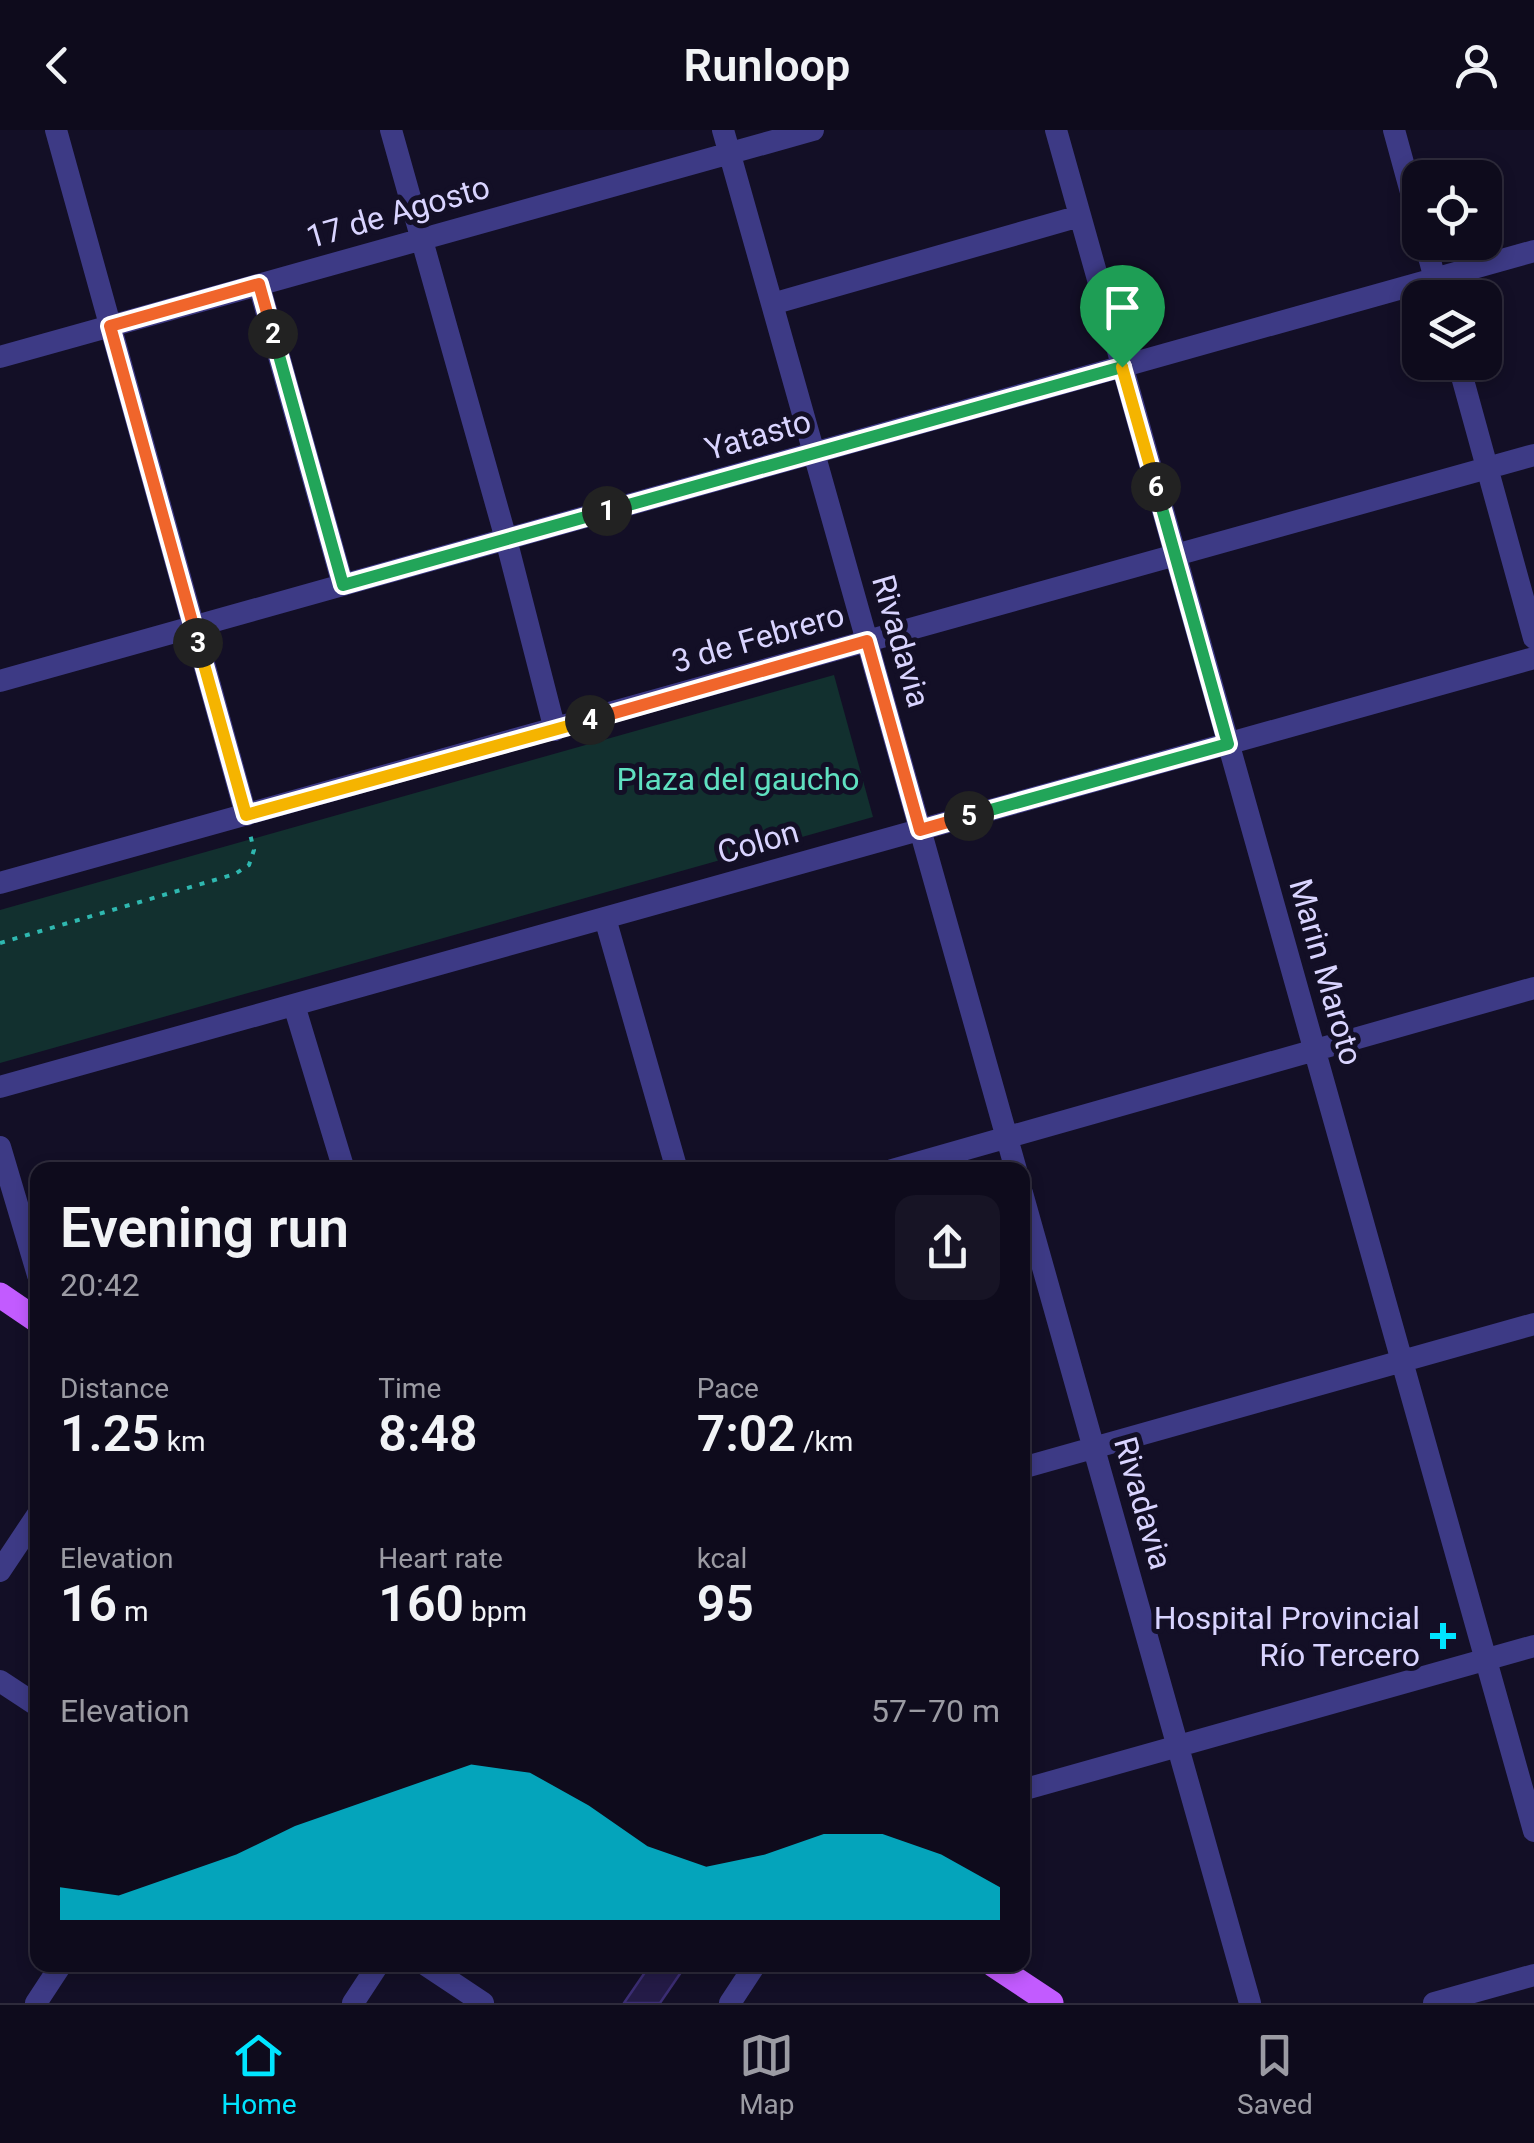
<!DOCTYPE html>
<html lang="en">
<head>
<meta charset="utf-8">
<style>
	:root { --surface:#0e0b1c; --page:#171425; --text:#f1f3f6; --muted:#9b9ba3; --line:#2e2b3b; --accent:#00e5ff }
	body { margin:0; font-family:Roboto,sans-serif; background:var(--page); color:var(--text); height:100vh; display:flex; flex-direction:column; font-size:38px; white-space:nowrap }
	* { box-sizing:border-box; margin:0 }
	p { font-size:32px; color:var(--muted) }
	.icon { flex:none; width:55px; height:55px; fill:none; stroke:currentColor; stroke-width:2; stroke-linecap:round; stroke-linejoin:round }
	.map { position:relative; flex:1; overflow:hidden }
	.sheet { position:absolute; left:30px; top:1032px; width:1000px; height:810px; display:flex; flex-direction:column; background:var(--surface); border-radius:20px; box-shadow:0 5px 15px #0003,0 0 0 2px var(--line) }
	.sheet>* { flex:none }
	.controls { position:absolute; left:1402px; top:30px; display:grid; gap:20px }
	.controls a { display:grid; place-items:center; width:100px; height:100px; border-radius:20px; background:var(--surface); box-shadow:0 5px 15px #0003,0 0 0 2px var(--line); font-size:50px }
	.pin { position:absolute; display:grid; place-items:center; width:85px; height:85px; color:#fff; margin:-102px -42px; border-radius:50% 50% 50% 0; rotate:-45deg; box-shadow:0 0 10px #0007 }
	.pin .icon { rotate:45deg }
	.km { position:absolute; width:50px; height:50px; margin:-25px; border-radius:50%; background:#222; color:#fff; font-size:28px; line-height:50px; text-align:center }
	.round { display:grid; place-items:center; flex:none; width:105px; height:105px; border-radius:20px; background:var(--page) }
	.headline { display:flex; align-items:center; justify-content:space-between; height:170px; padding:0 30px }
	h1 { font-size:55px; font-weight:600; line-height:75px }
	.metrics { display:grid; grid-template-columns:repeat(3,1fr); gap:15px; height:170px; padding:10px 30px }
	.metrics div { display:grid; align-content:center }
	.metrics b { font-size:50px; font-weight:600 }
	.metrics small { font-size:28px; font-weight:400 }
	.metrics p { font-size:28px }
	.chart { height:280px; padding:20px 30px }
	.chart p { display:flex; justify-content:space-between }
	.chart svg { width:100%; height:180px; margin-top:10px; fill:var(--accent); opacity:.7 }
	header { display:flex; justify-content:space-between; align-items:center; height:130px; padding:0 30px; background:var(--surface); font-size:45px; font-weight:600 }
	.tab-bar { display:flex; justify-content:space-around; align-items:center; height:140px; border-top:2px solid var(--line); background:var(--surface); font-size:28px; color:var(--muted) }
	.tab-bar a { display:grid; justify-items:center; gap:5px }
	.tab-bar .on { color:var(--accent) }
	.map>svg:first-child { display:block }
	.green { fill:#12302f }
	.building { fill:#241b47; stroke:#3b2d73; stroke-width:2.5 }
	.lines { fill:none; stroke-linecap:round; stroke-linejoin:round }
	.path { stroke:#2fb8b0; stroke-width:4; stroke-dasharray:5 8; stroke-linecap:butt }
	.minor { stroke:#3d3a85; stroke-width:22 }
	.major { stroke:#c25bff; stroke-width:25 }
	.split-1-casing { stroke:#fff; stroke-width:20 }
	.split-2-casing { stroke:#fff; stroke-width:20 }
	.split-3-casing { stroke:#fff; stroke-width:20 }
	.split-4-casing { stroke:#fff; stroke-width:20 }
	.split-5-casing { stroke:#fff; stroke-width:20 }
	.split-6-casing { stroke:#fff; stroke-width:20 }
	.split-7-casing { stroke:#fff; stroke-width:20 }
	.split-1 { stroke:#22a559; stroke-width:12 }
	.split-2 { stroke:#22a559; stroke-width:12 }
	.split-3 { stroke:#f0652b; stroke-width:12 }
	.split-4 { stroke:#f5b400; stroke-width:12 }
	.split-5 { stroke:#f0652b; stroke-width:12 }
	.split-6 { stroke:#22a559; stroke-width:12 }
	.split-7 { stroke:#f5b400; stroke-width:12 }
	.poi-dot { fill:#00e5ff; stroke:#130f26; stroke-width:4 }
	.labels { text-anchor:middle; stroke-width:10; stroke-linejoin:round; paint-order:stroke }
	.street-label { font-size:32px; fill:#d9d4ff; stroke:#130f26 }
	.park-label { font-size:32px; fill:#5fe0c0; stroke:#130f26 }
	.poi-label { font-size:32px; fill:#d9d4ff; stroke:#130f26; text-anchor:end }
</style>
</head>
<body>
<header><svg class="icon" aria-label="back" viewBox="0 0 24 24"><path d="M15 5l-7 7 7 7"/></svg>Runloop<svg class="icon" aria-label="person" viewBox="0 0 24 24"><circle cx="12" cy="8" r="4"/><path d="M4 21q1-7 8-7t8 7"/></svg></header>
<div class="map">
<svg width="1534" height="1873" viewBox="0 0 1534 1873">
	<rect width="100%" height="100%" fill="#130f26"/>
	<path class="green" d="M834,545l39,142 -873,246v-153z"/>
	<path class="building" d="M650,1835h36l-26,38h-36z"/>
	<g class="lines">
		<path class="path" d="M0,813l235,-69 14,-9 5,-15 -4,-16"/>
		<path class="minor" d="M56,0l190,685
			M391,0l115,409 49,191
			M723,0l293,1040
			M1056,0l478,1701
			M1394,0l26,95
			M1425,112l15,56
			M259,155l84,300
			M772,174l308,-88
			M0,227l813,-227
			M1458,232l76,276
			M0,551l1534,-430
			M0,753l1534,-428
			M605,788l72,252
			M294,875l50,165
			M0,957l1534,-429
			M0,1017l38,128
			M892,1040l642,-182
			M1022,1063l228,810
			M1022,1338l512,-144
			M0,1441l38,-57
			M0,1551l38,25
			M1022,1660l512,-144
			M426,1835l57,38
			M36,1873l25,-38
			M353,1873l25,-38
			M730,1873l25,-38
			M1434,1873l100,-28"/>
		<path class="major" d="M0,1165l38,26
			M994,1835l57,38"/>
	</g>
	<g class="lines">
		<defs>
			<path id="split-1" d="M607,381l515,-144"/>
			<path id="split-2" d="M273,204l70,251 264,-74"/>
			<path id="split-3" d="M198,513l-88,-317 149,-42 14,50"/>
			<path id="split-4" d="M198,513l48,172 344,-95"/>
			<path id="split-5" d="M590,590l277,-79 53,189 49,-14"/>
			<path id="split-6" d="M969,686l259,-72 -72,-257"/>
			<path id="split-7" d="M1122,237l34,120"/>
		</defs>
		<use href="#split-1" class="split-1-casing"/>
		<use href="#split-2" class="split-2-casing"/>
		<use href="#split-3" class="split-3-casing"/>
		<use href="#split-4" class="split-4-casing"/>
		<use href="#split-5" class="split-5-casing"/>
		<use href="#split-6" class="split-6-casing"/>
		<use href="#split-7" class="split-7-casing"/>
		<use href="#split-1" class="split-1"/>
		<use href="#split-2" class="split-2"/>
		<use href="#split-3" class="split-3"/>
		<use href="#split-4" class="split-4"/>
		<use href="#split-5" class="split-5"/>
		<use href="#split-6" class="split-6"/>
		<use href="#split-7" class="split-7"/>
	</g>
	<path class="poi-dot" d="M1438 1491h10v10h10v10h-10v10h-10v-10h-10v-10h10z"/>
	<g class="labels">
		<g class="street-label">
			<text transform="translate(398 82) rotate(-16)" y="11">17 de Agosto</text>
			<text transform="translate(758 305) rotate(-16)" y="11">Yatasto</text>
			<text transform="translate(758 508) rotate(-16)" y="11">3 de Febrero</text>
			<text transform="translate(901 511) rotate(74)" y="11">Rivadavia</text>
			<text transform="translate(758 712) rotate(-16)" y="11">Colon</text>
			<text transform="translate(1326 842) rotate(74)" y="11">Marin Maroto</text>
			<text transform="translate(1143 1373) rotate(74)" y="11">Rivadavia</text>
		</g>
		<g class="park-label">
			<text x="738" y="660">Plaza del gaucho</text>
		</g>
		<g class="poi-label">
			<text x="1420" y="1499">Hospital Provincial<tspan x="1420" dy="37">Río Tercero</tspan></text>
		</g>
	</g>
</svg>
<div class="controls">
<a><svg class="icon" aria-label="locate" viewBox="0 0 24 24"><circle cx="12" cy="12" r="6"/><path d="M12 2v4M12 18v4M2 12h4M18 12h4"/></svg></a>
<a><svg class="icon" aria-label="layers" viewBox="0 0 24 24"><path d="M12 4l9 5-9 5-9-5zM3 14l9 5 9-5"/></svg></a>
</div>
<div class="pin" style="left:1122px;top:237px;background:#1e9e55"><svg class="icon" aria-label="arrive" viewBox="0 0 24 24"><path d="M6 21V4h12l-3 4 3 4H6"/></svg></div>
<b class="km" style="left:607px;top:381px">1</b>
<b class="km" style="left:273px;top:204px">2</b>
<b class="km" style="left:198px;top:513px">3</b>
<b class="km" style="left:590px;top:590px">4</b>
<b class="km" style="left:969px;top:686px">5</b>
<b class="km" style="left:1156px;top:357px">6</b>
<section class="sheet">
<div class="headline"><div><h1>Evening run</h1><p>20:42</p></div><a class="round"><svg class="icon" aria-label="share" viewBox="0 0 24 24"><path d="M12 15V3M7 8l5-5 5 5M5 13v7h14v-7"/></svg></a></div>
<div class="metrics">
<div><p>Distance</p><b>1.25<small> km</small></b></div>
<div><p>Time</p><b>8:48</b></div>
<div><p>Pace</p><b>7:02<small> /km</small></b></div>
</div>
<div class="metrics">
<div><p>Elevation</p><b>16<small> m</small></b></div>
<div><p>Heart rate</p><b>160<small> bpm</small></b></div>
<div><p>kcal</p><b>95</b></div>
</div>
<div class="chart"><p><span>Elevation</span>57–70 m</p>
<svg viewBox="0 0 160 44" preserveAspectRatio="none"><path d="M0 44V36L10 38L20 33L30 28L40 21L50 16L60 11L70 6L80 8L90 16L100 26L110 31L120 28L130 23L140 23L150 28L160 36V44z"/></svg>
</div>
</section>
</div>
<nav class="tab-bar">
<a class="on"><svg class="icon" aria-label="home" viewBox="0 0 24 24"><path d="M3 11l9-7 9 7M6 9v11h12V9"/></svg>Home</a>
<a><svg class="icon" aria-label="map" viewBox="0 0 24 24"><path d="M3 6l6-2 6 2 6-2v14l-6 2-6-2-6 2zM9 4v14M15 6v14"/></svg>Map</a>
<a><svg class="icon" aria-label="saved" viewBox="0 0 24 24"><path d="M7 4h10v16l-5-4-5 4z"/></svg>Saved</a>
</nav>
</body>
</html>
